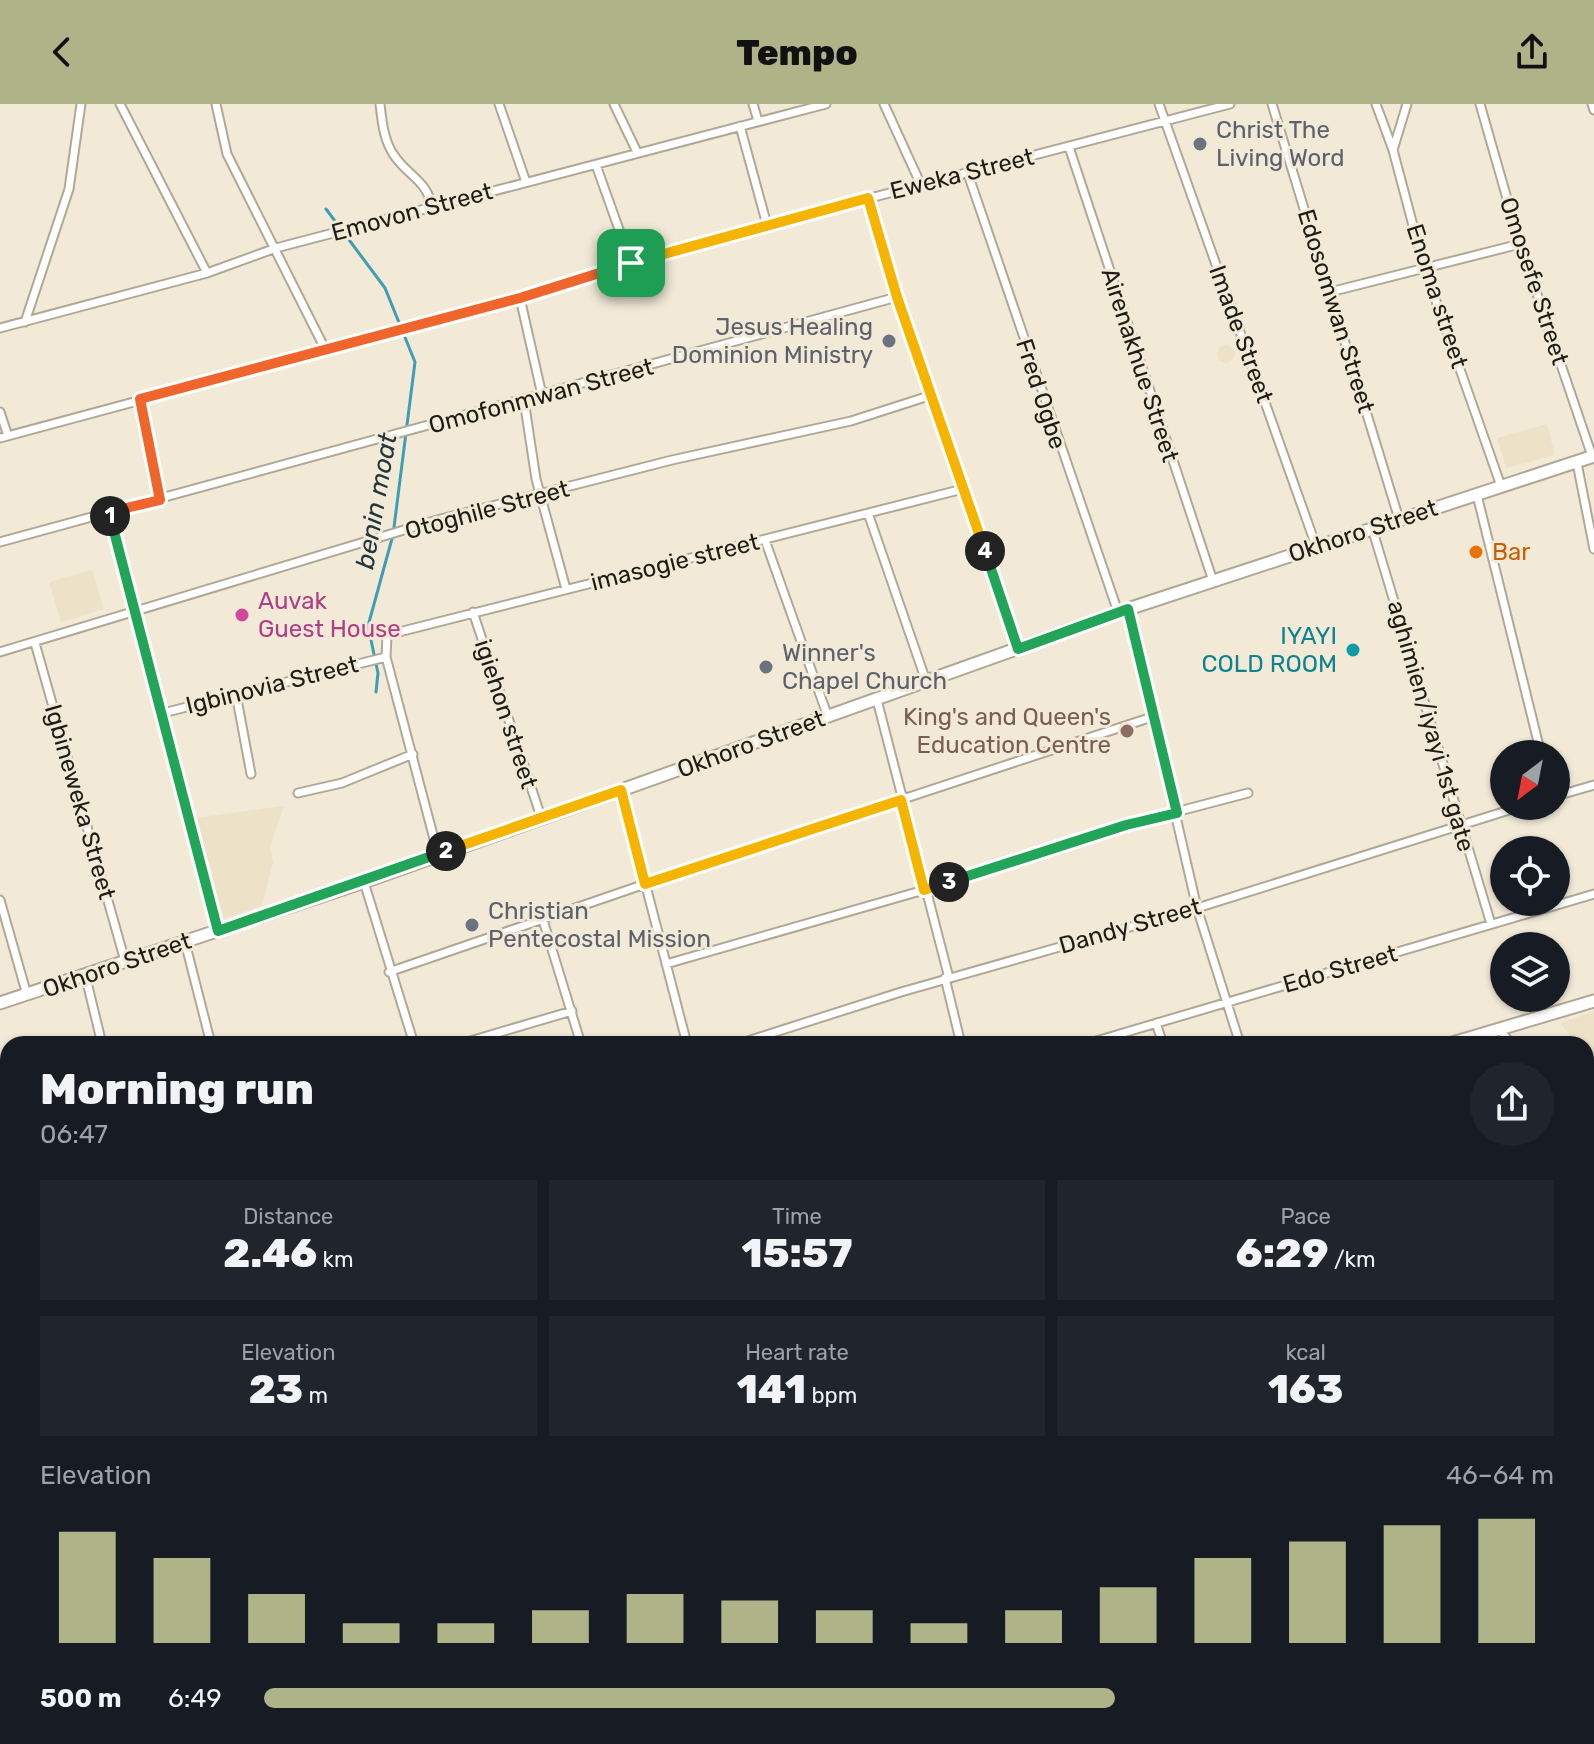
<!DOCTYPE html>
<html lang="en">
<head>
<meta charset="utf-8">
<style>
	:root { --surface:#171b24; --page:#20242c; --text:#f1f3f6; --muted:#9ea1a6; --accent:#aeb388 }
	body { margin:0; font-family:Rubik,sans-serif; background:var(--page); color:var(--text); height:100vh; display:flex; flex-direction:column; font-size:30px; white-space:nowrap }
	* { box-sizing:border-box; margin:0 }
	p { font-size:26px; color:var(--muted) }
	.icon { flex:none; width:44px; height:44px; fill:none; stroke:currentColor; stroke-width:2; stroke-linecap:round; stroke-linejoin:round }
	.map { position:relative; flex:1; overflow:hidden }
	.drawer { position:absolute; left:0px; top:932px; width:1594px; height:708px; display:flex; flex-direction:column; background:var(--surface); border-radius:24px 24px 0 0; box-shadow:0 2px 6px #0004 }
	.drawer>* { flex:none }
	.needle { width:52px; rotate:212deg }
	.buttons { position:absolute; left:1490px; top:636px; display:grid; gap:16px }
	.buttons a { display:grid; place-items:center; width:80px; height:80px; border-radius:50%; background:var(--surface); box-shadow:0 2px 6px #0004; font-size:40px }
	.pin { position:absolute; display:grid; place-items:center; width:68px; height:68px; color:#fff; margin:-34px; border-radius:16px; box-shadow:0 4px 12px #0006 }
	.km { position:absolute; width:40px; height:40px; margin:-20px; border-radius:50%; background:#222; color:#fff; font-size:22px; line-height:40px; text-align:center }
	.round { display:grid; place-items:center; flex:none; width:84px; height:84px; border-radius:42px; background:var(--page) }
	.head { display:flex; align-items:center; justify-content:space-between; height:136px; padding:0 40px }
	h1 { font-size:44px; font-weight:800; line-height:60px }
	.stats { display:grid; grid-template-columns:repeat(3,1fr); gap:12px; height:136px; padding:8px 40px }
	.stats div { display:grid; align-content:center; border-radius:0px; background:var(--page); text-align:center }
	.stats b { font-size:40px; font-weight:800 }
	.stats small { font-size:22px; font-weight:400 }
	.stats p { font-size:22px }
	.chart { height:224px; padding:16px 40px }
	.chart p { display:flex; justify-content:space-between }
	.chart svg { width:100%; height:144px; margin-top:8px; stroke:var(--accent); stroke-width:6 }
	ul { padding:0 40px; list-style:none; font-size:26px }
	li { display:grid; grid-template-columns:128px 96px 1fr; align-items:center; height:60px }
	li i { height:20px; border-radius:10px; background:var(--accent) }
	header { display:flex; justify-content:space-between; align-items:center; height:104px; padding:0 40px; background:var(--accent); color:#111; font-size:36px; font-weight:800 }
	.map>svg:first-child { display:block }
	.built { fill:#ede2c7 }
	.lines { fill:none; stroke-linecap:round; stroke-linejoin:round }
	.stream { stroke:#3f9eb4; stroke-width:3 }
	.street-casing { stroke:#b0a896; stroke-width:11 }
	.secondary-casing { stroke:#b0a896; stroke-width:15 }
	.street { stroke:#fff; stroke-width:7 }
	.secondary { stroke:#fff; stroke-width:11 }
	.split-1-casing { stroke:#fff; stroke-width:16 }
	.split-2-casing { stroke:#fff; stroke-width:16 }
	.split-3-casing { stroke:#fff; stroke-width:16 }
	.split-4-casing { stroke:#fff; stroke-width:16 }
	.split-5-casing { stroke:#fff; stroke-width:16 }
	.split-1 { stroke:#f0652b; stroke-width:10 }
	.split-2 { stroke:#22a559; stroke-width:10 }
	.split-3 { stroke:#f5b400; stroke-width:10 }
	.split-4 { stroke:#22a559; stroke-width:10 }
	.split-5 { stroke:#f5b400; stroke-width:10 }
	.worship-dot { fill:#6b7280; stroke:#f2ead7; stroke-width:3 }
	.food-dot { fill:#e8710a; stroke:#f2ead7; stroke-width:3 }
	.hotel-dot { fill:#d1479c; stroke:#f2ead7; stroke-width:3 }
	.culture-dot { fill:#0f9aa8; stroke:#f2ead7; stroke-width:3 }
	.education-dot { fill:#8d6e63; stroke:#f2ead7; stroke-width:3 }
	.labels { text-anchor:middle; stroke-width:6; stroke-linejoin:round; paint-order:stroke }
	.worship-label { font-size:24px; fill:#5b616d; stroke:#f2ead7; text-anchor:start }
	.street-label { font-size:24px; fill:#1e1c15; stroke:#f2ead7 }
	.food-label { font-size:24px; fill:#c56008; stroke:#f2ead7; text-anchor:start }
	.hotel-label { font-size:24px; fill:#b23c85; stroke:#f2ead7; text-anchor:start }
	.culture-label { font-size:24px; fill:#0d838f; stroke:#f2ead7; text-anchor:end }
	.education-label { font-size:24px; fill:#785e54; stroke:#f2ead7; text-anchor:end }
	.water-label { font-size:26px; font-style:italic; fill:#20373e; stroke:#f2ead7 }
</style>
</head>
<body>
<header><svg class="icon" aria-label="back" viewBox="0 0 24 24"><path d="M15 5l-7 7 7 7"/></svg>Tempo<svg class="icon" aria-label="share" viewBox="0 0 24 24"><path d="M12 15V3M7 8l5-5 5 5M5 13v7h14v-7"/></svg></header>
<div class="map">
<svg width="1594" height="1640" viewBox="0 0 1594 1640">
	<rect width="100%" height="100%" fill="#f2ead7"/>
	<path class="built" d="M1217 250a9 9 0 1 1 18 0a9 9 0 1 1-18 0Z
		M1547,320l8,31 -49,13 -9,-30z
		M92,466l12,39 -43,13 -12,-40z
		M284,702l-14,41 3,16 -11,43 -43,14 -24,-102z
		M1594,907v47h-1l-7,-3v-11h-9l-17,-21z"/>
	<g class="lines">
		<path class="stream" d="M326,105l59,79 30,74 -22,173 -25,91 10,47 -2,19"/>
		<defs>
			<path id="street" d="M120,0l87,169
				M216,0l11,50 98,195
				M380,0c2,18 4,39 16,54 14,19 31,23 36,49
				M499,0l27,78
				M614,0l23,48
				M753,0l5,17
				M884,0l37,81
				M1159,0l157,442
				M1272,0l127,415
				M1376,0l17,46 31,117 77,219
				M1480,0l40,140 72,212
				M1592,0l2,6
				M740,22l27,99
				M1069,43l144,434
				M1393,46l14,-46
				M596,61l35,98
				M968,70l150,438
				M868,94l29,99 121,352
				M1330,188l190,-48
				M520,194l22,97
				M25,218l44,-133 12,-85
				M0,224l207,-55 69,-25 550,-144
				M140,295l20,101
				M524,296l12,79 30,110
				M0,308l8,24
				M0,334l520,-140 247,-73 463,-121
				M1577,359l17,86
				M1477,391l64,259
				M109,408l109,419
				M868,409l58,168
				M1372,424l119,396
				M765,436l63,177
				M0,438l897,-245
				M1128,505l69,299 43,136
				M473,508l68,205
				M35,539l90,318
				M0,548l437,-132 235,-60 179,-39 81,-26
				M236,590l15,80
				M877,596l72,278
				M159,610l227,-57
				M621,686l66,254
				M298,689l44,-10 71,-29
				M1556,692l38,-11
				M438,750l-52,-197 1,-22 576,-146
				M364,778l50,162
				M0,796l27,95
				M543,816l38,124
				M185,838l26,102
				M666,860l258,-74 202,-65 122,-32
				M389,868l256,-88 507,-167
				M85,870l17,70
				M945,874l16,66
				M1156,919l7,21
				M1500,926l11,14
				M460,940l112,-33
				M738,940l163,-52 296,-84 325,-102
				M1086,940l508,-150
				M1586,1022l8,7
				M0,1109l8,-3
				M1586,1165l8,8
				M0,1221l8,-3
				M1586,1277l8,10
				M0,1332l8,-3
				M1586,1426l8,-3
				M0,1444l8,-3
				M1586,1555l8,9
				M49,1632l2,8
				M246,1632l1,8
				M367,1632l2,8
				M476,1632l3,8
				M808,1632l1,8
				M1094,1632l2,8
				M508,1640l17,-8
				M536,1640v-8
				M707,1640l1,-8
				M925,1640l1,-8
				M1029,1640l1,-8
				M1183,1640l115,-4
				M1412,1640l1,-8
				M1523,1640l1,-8"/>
			<path id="secondary" d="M0,899l364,-121 764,-273 466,-153
				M1449,940l145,-43
				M0,1003l8,28
				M146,1632l2,8"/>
		</defs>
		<use href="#street" class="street-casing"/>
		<use href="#secondary" class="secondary-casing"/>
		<use href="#street" class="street"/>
		<use href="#secondary" class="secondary"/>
	</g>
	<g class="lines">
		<defs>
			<path id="split-1" d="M110,412l-1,-4 51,-12 -20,-101 380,-101 111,-35"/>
			<path id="split-2" d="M110,412l108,415 228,-80"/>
			<path id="split-3" d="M446,747l175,-61 24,94 256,-84 23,90 25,-8"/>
			<path id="split-4" d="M949,778l177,-57 51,-12 -49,-204 -110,40 -33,-98"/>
			<path id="split-5" d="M631,159l237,-65 29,99 88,254"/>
		</defs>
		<use href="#split-1" class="split-1-casing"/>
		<use href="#split-2" class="split-2-casing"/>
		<use href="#split-3" class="split-3-casing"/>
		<use href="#split-4" class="split-4-casing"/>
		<use href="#split-5" class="split-5-casing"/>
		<use href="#split-1" class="split-1"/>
		<use href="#split-2" class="split-2"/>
		<use href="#split-3" class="split-3"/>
		<use href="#split-4" class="split-4"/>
		<use href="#split-5" class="split-5"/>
	</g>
	<g class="worship-dot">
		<circle cx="1200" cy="40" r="8"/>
		<circle cx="889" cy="237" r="8"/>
		<circle cx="766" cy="563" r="8"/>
		<circle cx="472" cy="821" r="8"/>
	</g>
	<circle class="food-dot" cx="1476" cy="448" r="8"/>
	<circle class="hotel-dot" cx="242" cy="511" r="8"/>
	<circle class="culture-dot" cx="1353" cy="546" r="8"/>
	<circle class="education-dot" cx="1127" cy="627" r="8"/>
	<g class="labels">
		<g class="worship-label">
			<text x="1216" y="34">Christ The<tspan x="1216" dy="28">Living Word</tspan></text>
			<text x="873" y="231" text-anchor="end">Jesus Healing<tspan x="873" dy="28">Dominion Ministry</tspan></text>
			<text x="782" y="557">Winner's<tspan x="782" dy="28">Chapel Church</tspan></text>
			<text x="488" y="815">Christian<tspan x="488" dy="28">Pentecostal Mission</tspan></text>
		</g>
		<g class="street-label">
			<text transform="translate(962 70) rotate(-14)" y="8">Eweka Street</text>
			<text transform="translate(412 108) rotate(-15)" y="8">Emovon Street</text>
			<text transform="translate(1534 177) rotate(72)" y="8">Omosefe Street</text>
			<text transform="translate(1437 192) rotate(72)" y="8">Enoma street</text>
			<text transform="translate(1336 207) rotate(73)" y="8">Edosomwan Street</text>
			<text transform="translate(1241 230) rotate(70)" y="8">Imade Street</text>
			<text transform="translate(1140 261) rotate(72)" y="8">Airenakhue Street</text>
			<text transform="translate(1041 290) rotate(72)" y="8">Fred Ogbe</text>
			<text transform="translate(541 292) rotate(-15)" y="8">Omofonmwan Street</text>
			<text transform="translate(487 406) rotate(-15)" y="8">Otoghile Street</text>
			<text transform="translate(1363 427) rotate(-18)" y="8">Okhoro Street</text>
			<text transform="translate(675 458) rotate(-14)" y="8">imasogie street</text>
			<text transform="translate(272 581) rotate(-14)" y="8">Igbinovia Street</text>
			<text transform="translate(506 610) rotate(72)" y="8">igiehon street</text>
			<text transform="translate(1431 622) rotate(74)" y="8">aghimien/iyayi 1st gate</text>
			<text transform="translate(751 640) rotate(-20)" y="8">Okhoro Street</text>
			<text transform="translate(80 698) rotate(74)" y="8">Igbineweka Street</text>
			<text transform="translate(1130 822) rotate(-16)" y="8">Dandy Street</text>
			<text transform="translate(117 861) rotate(-19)" y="8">Okhoro Street</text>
			<text transform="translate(1340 865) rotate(-16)" y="8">Edo Street</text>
		</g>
		<g class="food-label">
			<text x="1492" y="456">Bar</text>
		</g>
		<g class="hotel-label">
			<text x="258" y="505">Auvak<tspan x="258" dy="28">Guest House</tspan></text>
		</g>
		<g class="culture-label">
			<text x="1337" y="540">IYAYI<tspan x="1337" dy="28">COLD ROOM</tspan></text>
		</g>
		<g class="education-label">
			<text x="1111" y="621">King's and Queen's<tspan x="1111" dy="28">Education Centre</tspan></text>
		</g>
		<g class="water-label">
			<text transform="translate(376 397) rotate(-80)" y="9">benin moat</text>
		</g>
	</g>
</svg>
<div class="buttons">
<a><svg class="needle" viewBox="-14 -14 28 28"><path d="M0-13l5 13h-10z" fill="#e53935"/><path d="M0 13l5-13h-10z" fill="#9ea1a6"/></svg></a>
<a><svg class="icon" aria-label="locate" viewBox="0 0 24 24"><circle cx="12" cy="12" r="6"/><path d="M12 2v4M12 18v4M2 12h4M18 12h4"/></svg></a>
<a><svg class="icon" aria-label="layers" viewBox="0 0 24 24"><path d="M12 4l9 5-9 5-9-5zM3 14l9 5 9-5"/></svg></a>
</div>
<div class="pin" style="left:631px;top:159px;background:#1e9e55"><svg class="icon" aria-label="arrive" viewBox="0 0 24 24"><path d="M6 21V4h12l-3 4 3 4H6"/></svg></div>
<b class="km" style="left:110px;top:412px">1</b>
<b class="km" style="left:446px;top:747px">2</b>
<b class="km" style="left:949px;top:778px">3</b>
<b class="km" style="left:985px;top:447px">4</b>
<section class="drawer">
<div class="head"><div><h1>Morning run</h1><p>06:47</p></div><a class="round"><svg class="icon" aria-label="share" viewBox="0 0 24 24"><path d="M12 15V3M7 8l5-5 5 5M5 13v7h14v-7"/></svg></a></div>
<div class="stats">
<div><p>Distance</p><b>2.46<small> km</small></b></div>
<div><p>Time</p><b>15:57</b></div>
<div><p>Pace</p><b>6:29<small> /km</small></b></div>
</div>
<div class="stats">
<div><p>Elevation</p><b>23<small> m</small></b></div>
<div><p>Heart rate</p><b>141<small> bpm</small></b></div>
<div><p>kcal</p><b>163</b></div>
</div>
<div class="chart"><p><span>Elevation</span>46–64 m</p>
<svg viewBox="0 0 160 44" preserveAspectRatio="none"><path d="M5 44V10M15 44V18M25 44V29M35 44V38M45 44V38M55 44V34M65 44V29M75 44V31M85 44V34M95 44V38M105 44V34M115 44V27M125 44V18M135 44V13M145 44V8M155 44V6"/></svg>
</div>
<ul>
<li><b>500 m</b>6:49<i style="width:66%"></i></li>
</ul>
</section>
</div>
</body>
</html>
